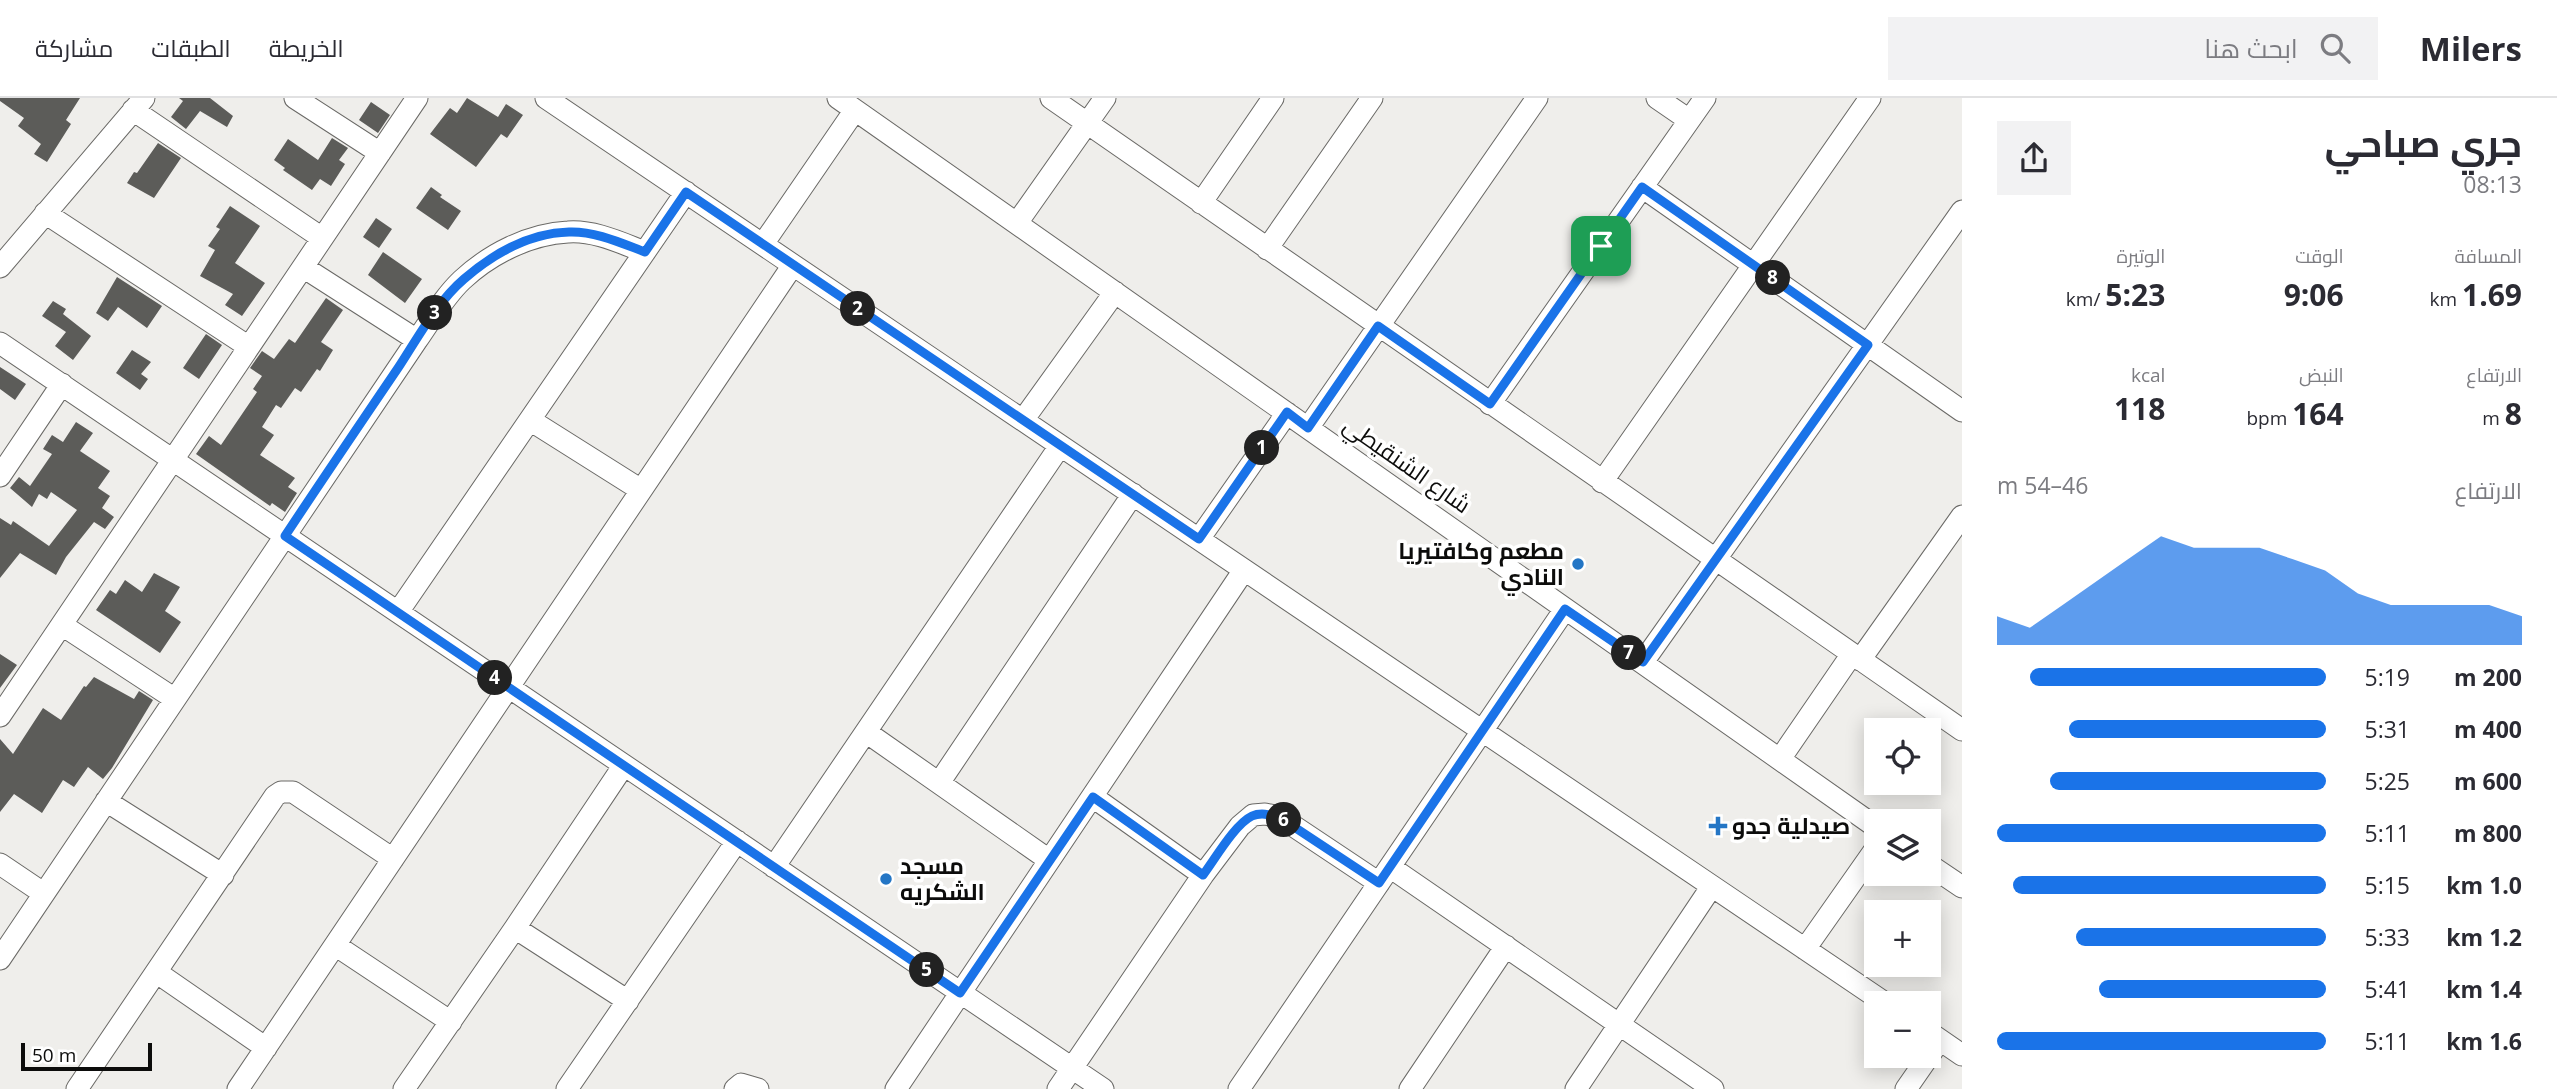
<!DOCTYPE html>
<html lang="ar">
<head>
<meta charset="utf-8">
<style>
	:root { --surface:#fff; --page:#f2f2f3; --text:#2b2b33; --muted:#7c7c81; --line:#e1e1e2; --accent:#1a73e8 }
	body { margin:0; font-family:"Open Sans",Cairo,sans-serif; background:var(--page); color:var(--text); direction:rtl; height:100vh; display:flex; flex-direction:column; font-size:26px; white-space:nowrap }
	* { box-sizing:border-box; margin:0 }
	p { font-size:23px; color:var(--muted) }
	.icon { flex:none; width:38px; height:38px; fill:none; stroke:currentColor; stroke-width:2; stroke-linecap:round; stroke-linejoin:round }
	.map { position:relative; flex:1; overflow:hidden; direction:ltr }
	.sheet { display:flex; flex-direction:column; background:var(--surface); width:595px }
	.sheet>* { flex:none }
	.fabs { position:absolute; left:1864px; top:620px; display:grid; gap:14px }
	.fabs a { display:grid; place-items:center; width:77px; height:77px; border-radius:0px; background:var(--surface); box-shadow:0 4px 18px #0003; font-size:35px }
	.scale { position:absolute; left:21px; bottom:18px; width:131px; box-sizing:border-box; padding-left:7px; border:4px solid #0c0c0b; border-top:0; font-size:19px; line-height:24px; white-space:nowrap; color:#0c0c0b; -webkit-text-stroke:5px #fff; paint-order:stroke }
	.pin { position:absolute; display:grid; place-items:center; width:60px; height:60px; color:#fff; margin:-30px; border-radius:14px; box-shadow:0 4px 10px #0006 }
	.km { position:absolute; width:35px; height:35px; margin:-18px; border-radius:50%; background:#222; color:#fff; font-size:19px; line-height:35px; text-align:center }
	.round { display:grid; place-items:center; flex:none; width:74px; height:74px; border-radius:0px; background:var(--page) }
	.headline { display:flex; align-items:center; justify-content:space-between; height:119px; padding:0 35px }
	h1 { font-size:38px; font-weight:700; line-height:52px }
	.stats { display:grid; grid-template-columns:repeat(3,1fr); gap:10px; height:119px; padding:7px 35px }
	.stats div { display:grid; align-content:center }
	.stats b { font-size:30px; font-weight:700 }
	.stats small { font-size:19px; font-weight:400 }
	.stats p { font-size:19px }
	.chart { height:196px; padding:14px 35px }
	.chart p { display:flex; justify-content:space-between }
	.chart svg { width:100%; height:126px; margin-top:7px; fill:var(--accent); opacity:.7 }
	ul { padding:0 35px; list-style:none; font-size:23px }
	li { display:grid; grid-template-columns:112px 84px 1fr; align-items:center; height:52px }
	li i { height:18px; border-radius:9px; background:var(--accent) }
	header { display:flex; align-items:center; gap:42px; box-sizing:border-box; height:98px; padding:0 35px; background:var(--surface); border-bottom:2px solid var(--line) }
	header strong { font-size:33px }
	nav { display:flex; gap:38px; margin-inline-start:auto; font-size:24px }
	.search { width:490px; height:63px; background:var(--page); display:flex; align-items:center; gap:18px; box-sizing:border-box; padding:0 24px; border-radius:0px; color:var(--muted); font-size:26px }
	main { display:flex; flex:1; min-height:0 }
	.map>svg:first-child { display:block }
	.building { fill:#5c5c59 }
	.lines { fill:none; stroke-linecap:round; stroke-linejoin:round }
	.minor-casing { stroke:#6a6966; stroke-width:23 }
	.minor { stroke:#fff; stroke-width:21 }
	.route-casing { stroke:#fff; stroke-width:14 }
	.route { stroke:#1a73e8; stroke-width:9 }
	.poi-dot { fill:#2476c5; stroke:#fff; stroke-width:2.5 }
	.labels { text-anchor:middle; stroke-width:7; stroke-linejoin:round; paint-order:stroke }
	.street-label { font-size:23px; fill:#0c0c0b; stroke:#fff }
	.poi-label { font-size:23px; font-weight:bold; fill:#0c0c0b; stroke:#fff; text-anchor:start }
</style>
</head>
<body>
<header>
<strong>Milers</strong>
<div class="search"><svg class="icon" aria-label="search" viewBox="0 0 24 24"><circle cx="10" cy="10" r="6"/><path d="M15 15l6 6"/></svg>ابحث هنا</div>
<nav><a>الخريطة</a><a>الطبقات</a><a>مشاركة</a></nav>
</header>
<main>
<section class="sheet">
<div class="headline"><div><h1>جري صباحي</h1><p>08:13</p></div><a class="round"><svg class="icon" aria-label="share" viewBox="0 0 24 24"><path d="M12 15V3M7 8l5-5 5 5M5 13v7h14v-7"/></svg></a></div>
<div class="stats">
<div><p>المسافة</p><b>1.69<small> km</small></b></div>
<div><p>الوقت</p><b>9:06</b></div>
<div><p>الوتيرة</p><b>5:23<small> /km</small></b></div>
</div>
<div class="stats">
<div><p>الارتفاع</p><b>8<small> m</small></b></div>
<div><p>النبض</p><b>164<small> bpm</small></b></div>
<div><p>kcal</p><b>118</b></div>
</div>
<div class="chart"><p><span>الارتفاع</span>46–54 m</p>
<svg viewBox="0 0 160 44" preserveAspectRatio="none"><path d="M0 44V34L10 38L20 30L30 22L40 14L50 6L60 10L70 10L80 10L90 14L100 18L110 26L120 30L130 30L140 30L150 30L160 34V44z"/></svg>
</div>
<ul>
<li><b>200 m</b>5:19<i style="width:90%"></i></li>
<li><b>400 m</b>5:31<i style="width:78%"></i></li>
<li><b>600 m</b>5:25<i style="width:84%"></i></li>
<li><b>800 m</b>5:11<i style="width:100%"></i></li>
<li><b>1.0 km</b>5:15<i style="width:95%"></i></li>
<li><b>1.2 km</b>5:33<i style="width:76%"></i></li>
<li><b>1.4 km</b>5:41<i style="width:69%"></i></li>
<li><b>1.6 km</b>5:11<i style="width:100%"></i></li>
</ul>
</section>
<div class="map">
<svg width="1962" height="991" viewBox="0 0 1962 991">
	<rect width="100%" height="100%" fill="#efeeeb"/>
	<path class="building" d="M0,0h80l-14,22 5,4 -24,38 -13,-8 7,-10 -23,-18 6,-8 -24,-17z
		M179,0h31l23,18 -6,11 -27,-16 -14,18 -15,-12 12,-16z
		M467,0l31,19 8,-13 17,11 -16,23 -6,-4 -25,33 -46,-33 20,-26 7,5z
		M371,4l19,13 -12,18 -19,-13z
		M332,40l16,10 -9,12 6,4 -14,22 -11,-7 -8,11 -29,-20 2,-2 -11,-8 14,-21 30,21z
		M158,45l23,15 -27,40 -27,-15 7,-11 3,1z
		M431,89l11,8 -2,2 21,14 -13,19 -32,-22z
		M230,108l30,20 -25,37 30,20 -23,33 -17,-11 8,-11 -33,-18 15,-26 -7,-4 12,-17 -4,-2z
		M376,120l16,11 -13,19 -16,-11z
		M383,154l39,27 -17,24 -37,-28z
		M117,179l45,29 -15,22 -29,-21 -10,14 -12,-8z
		M326,200l17,12 -22,32 12,8 -13,21 -3,-2 -16,23 -6,-4 -14,20 -5,-3 -14,22 12,8 -14,20 35,23 -7,9 9,6 -12,19 -13,-9 -2,3 -74,-52 13,-18 12,9 36,-53 -4,-3 9,-13 -12,-8 12,-17 12,8 15,-20 6,4z
		M53,203l13,8 -3,5 28,22 -18,24 -18,-14 11,-14 -24,-16z
		M206,236l16,11 -23,34 -16,-11z
		M132,252l19,12 -10,12 7,5 -8,11 -24,-17z
		M0,269l26,17 -11,16 -15,-11z
		M76,324l17,11 -13,18 30,20 -12,17 12,8 -8,12 12,9 -9,12 -11,-7 -28,35 -10,18 -36,-22 -20,25v-60l11,7 2,-4 36,25 28,-36 -26,-18 -4,7 -8,-5 -7,13 -22,-19 9,-11 11,9 22,-32 -9,-5 9,-14 11,7z
		M154,475l26,14 -15,24 16,11 -21,31 -64,-43 14,-20 6,4 9,-14 17,12z
		M0,556l17,11 -17,23z
		M94,579l40,22 5,-8 14,9 -41,68 -9,11 -15,-12 -14,20 -11,-7 -21,33 -28,-19 -14,18v-73l13,15 30,-46 18,12 23,-34 2,1z"/>
	<g class="lines">
		<defs>
			<path id="minor" d="M295,0l85,55
				M546,0l1339,905
				M838,0l1038,729
				M1051,0l911,632
				M1657,0l32,22
				M133,12l189,128
				M1642,89l320,224
				M1201,105l72,-105
				M45,115l204,134
				M1017,125l88,-125
				M763,146l92,-134
				M1267,151l105,-151
				M0,169l144,-169
				M303,169l114,73
				M0,245l1103,746
				M1490,306l215,-306
				M530,322l111,70
				M1023,322l92,-128
				M1308,330l229,-330
				M0,378l62,-92
				M1602,384l268,-384
				M1199,441l88,-126
				M398,514l288,-420
				M62,527l113,74
				M1860,562l102,-144
				M1643,564l319,-451
				M0,618l417,-618
				M866,634l183,128
				M1780,661l72,-105
				M939,685l194,-289
				M1093,699l110,78
				M106,703l117,74
				M0,766l43,29
				M1928,766l34,23
				M774,769l286,-421
				M1390,769l323,222
				M515,830l113,73
				M335,847l116,77
				M1805,851l71,-101
				M0,861l417,-619c14,-20 27,-43 45,-60 28,-26 67,-46 106,-48 26,-2 53,11 77,20
				M156,874l110,76
				M1930,935l32,22
				M77,991l198,-293 6,-4h12l100,67
				M238,991l555,-824
				M404,991l111,-161 109,-163
				M567,991l170,-248
				M735,991l6,-5 17,5
				M896,991l348,-519
				M1058,991l145,-214 37,-49 13,-11 12,-1 15,3 99,66
				M1239,991l326,-480
				M1410,991l96,-143
				M1576,991l136,-203
				M1906,991l34,-49"/>
		</defs>
		<use href="#minor" class="minor-casing"/>
		<use href="#minor" class="minor"/>
	</g>
	<g class="lines">
		<defs>
			<path id="route" d="M1642,89l226,158 -225,317 -78,-53 -186,274 -100,-66c-8,-2 -18,-5 -27,-1 -17,8 -37,43 -49,59l-110,-78 -133,196 -675,-457c37,-56 75,-112 113,-168 19,-29 39,-66 66,-89 29,-25 66,-46 105,-47 26,-1 52,11 76,20l41,-60 513,347 88,-127 21,16 70,-102 112,78z"/>
		</defs>
		<use href="#route" class="route-casing"/>
		<use href="#route" class="route"/>
	</g>
	<g class="poi-dot">
		<circle cx="1578" cy="466" r="7"/>
		<path d="M1714.5 717.5h7v7h7v7h-7v7h-7v-7h-7v-7h7z"/>
		<circle cx="886" cy="781" r="7"/>
	</g>
	<g class="labels">
		<g class="street-label">
			<text transform="translate(1407 367) rotate(35)" y="8">شارع الشنقيطي</text>
		</g>
		<g class="poi-label">
			<text x="1564" y="461" text-anchor="end">مطعم وكافتيريا<tspan x="1564" dy="26">النادي</tspan></text>
			<text x="1732" y="736">صيدلية جدو</text>
			<text x="900" y="776">مسجد<tspan x="900" dy="26">الشكريه</tspan></text>
		</g>
	</g>
</svg>
<div class="fabs">
<a><svg class="icon" aria-label="locate" viewBox="0 0 24 24"><circle cx="12" cy="12" r="6"/><path d="M12 2v4M12 18v4M2 12h4M18 12h4"/></svg></a>
<a><svg class="icon" aria-label="layers" viewBox="0 0 24 24"><path d="M12 4l9 5-9 5-9-5zM3 14l9 5 9-5"/></svg></a>
<a>+</a>
<a>−</a>
</div>
<div class="scale">50 m</div>
<div class="pin" style="left:1601px;top:148px;background:#1e9e55"><svg class="icon" aria-label="arrive" viewBox="0 0 24 24"><path d="M6 21V4h12l-3 4 3 4H6"/></svg></div>
<b class="km" style="left:1262px;top:350px">1</b>
<b class="km" style="left:858px;top:211px">2</b>
<b class="km" style="left:435px;top:215px">3</b>
<b class="km" style="left:495px;top:580px">4</b>
<b class="km" style="left:927px;top:872px">5</b>
<b class="km" style="left:1284px;top:722px">6</b>
<b class="km" style="left:1629px;top:555px">7</b>
<b class="km" style="left:1773px;top:180px">8</b>
</div>
</main>
</body>
</html>
